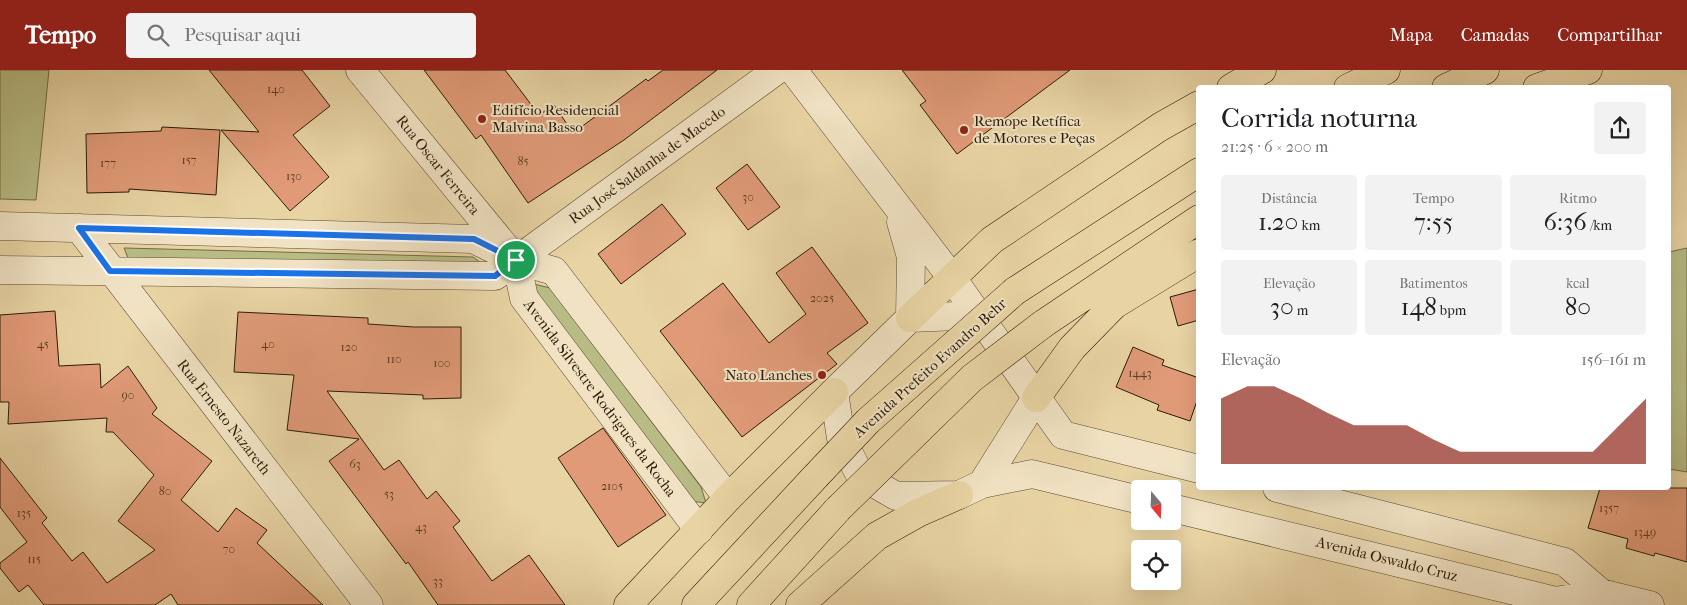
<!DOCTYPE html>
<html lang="pt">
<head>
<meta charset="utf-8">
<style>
	:root { --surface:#fff; --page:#f2f2f2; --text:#202124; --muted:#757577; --accent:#8f2418 }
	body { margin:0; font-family:"IM FELL French Canon",serif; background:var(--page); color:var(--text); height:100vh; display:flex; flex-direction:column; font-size:19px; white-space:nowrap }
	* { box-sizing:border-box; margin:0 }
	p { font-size:16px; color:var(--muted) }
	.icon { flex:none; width:28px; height:28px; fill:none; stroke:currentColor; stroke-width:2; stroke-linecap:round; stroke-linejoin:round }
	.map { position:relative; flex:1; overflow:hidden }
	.side { position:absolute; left:1196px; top:15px; width:475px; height:405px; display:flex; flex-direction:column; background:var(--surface); border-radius:5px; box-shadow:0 5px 20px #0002 }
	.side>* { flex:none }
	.needle { width:32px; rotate:161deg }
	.tools { position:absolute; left:1131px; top:410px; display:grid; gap:10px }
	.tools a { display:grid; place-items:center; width:50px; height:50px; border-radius:5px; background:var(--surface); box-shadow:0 5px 20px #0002; font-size:25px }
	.pin { position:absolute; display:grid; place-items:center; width:42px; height:42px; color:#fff; margin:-21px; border:2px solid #fff; border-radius:50%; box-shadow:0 1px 5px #0007 }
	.round { display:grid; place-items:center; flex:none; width:52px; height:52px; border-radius:5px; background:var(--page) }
	.head { display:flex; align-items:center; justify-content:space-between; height:85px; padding:0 25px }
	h1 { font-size:28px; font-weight:600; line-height:38px }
	.figures { display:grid; grid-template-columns:repeat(3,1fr); gap:8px; height:85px; padding:5px 25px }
	.figures div { display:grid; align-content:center; border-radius:5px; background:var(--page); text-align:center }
	.figures b { font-size:25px; font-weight:600 }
	.figures small { font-size:14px; font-weight:400 }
	.figures p { font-size:14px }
	.chart { height:140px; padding:10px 25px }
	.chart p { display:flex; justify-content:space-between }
	.chart svg { width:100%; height:90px; margin-top:5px; fill:var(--accent); opacity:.7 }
	header { display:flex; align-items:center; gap:30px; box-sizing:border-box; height:70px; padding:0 25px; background:var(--accent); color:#fff }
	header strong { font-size:24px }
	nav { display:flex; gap:28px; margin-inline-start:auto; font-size:18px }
	.search { width:350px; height:45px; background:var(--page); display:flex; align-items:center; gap:12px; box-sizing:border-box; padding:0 18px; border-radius:5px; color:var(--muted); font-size:19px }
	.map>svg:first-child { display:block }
	.green { fill:#b8bc84; stroke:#726c46 }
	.building { fill:#e09a77; stroke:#2c1c08 }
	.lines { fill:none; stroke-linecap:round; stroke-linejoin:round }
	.minor-casing { stroke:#5b4a2f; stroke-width:29 }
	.highway-casing { stroke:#2c1c08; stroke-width:29 }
	.minor { stroke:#f0e2c3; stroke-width:28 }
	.highway { stroke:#e8d3a3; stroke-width:28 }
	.highway-bridge-casing { stroke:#2c1c08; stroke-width:29; stroke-linecap:butt }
	.highway-bridge { stroke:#e8d3a3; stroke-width:28 }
	.route-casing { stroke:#fff; stroke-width:10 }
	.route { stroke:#1a73e8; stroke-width:6 }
	.poi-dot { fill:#8f2418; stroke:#f0e2c3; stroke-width:2 }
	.labels { text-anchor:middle; stroke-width:4; stroke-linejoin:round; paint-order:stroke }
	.number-label { font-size:12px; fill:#593c24 }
	.poi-label { font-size:15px; fill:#2c1c08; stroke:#f0e2c3; text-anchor:start }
	.street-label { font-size:15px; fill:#2c1c08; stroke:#f0e2c3 }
</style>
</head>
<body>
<header>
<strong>Tempo</strong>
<div class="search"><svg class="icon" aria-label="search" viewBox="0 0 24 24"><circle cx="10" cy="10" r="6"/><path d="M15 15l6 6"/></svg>Pesquisar aqui</div>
<nav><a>Mapa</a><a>Camadas</a><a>Compartilhar</a></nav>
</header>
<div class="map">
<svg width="1687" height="535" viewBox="0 0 1687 535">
	<rect width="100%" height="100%" fill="#e8d3a3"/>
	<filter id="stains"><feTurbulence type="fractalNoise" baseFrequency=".004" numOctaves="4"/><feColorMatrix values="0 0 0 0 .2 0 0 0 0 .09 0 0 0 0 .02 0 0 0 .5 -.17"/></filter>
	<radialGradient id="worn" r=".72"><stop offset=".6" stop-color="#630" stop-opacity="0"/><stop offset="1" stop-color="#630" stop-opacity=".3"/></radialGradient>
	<path class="green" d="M0,0h49l-13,130 -36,-1z
		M124,178l349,9 12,9 -17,4 -340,-12z
		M1687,178v224l-18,-3v-217z
		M534,214l16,4 151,199 5,16 -15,-2 -154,-208z"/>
	<path class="building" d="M209,0h93l28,36 -37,29 36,42 -39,34 -69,-81 38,2z
		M424,0h81l34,45 15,-10 19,28 73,-54 2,2 15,-11h54l-93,70 -96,63 -47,-68 -5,4z
		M902,0h168l-113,84 -37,-49 6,-4z
		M162,57l58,3 -4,65 -87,-6v3l-42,1 -1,-59 75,-3z
		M747,94l33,43 -32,23 -32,-42z
		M662,134l24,30 -65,50 -23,-30z
		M812,177l56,76 -41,30 10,11 -95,73 -82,-106 63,-48 46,60 37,-29 -30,-41z
		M1199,219v31l-21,6 -8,-29z
		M55,241l4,55 41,-2 1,24 27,-22 29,42 -5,6 60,47 -31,39 37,32 18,-24 31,22 -10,13 66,62h-145l-7,-11 -16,11h-111l-16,-20 -9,7 -19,-24v-5l27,-21 -27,-35v-49l47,60 -5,5 30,38 11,-9 24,31 48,-33 -37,-29 36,-46 -41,-43h-7l1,-14 -99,6 1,-22h-9v-87z
		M238,242l130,6v6l46,3h47v71l-38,1v-4l-96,-4 57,79 15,-10 28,39 9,-8 24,30 -7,6 39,54 37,-26 36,50h-127l-30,-43 -2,2 -77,-103 30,-22 -72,-9 7,-55 -60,-3z
		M1133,277l31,13 -2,5 37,13v17l-9,26 -33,-11 2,-5 -43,-18z
		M603,358l63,87 -48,32 -60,-89z
		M1600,418h87v74l-32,-9 -1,3 -28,-8 2,-9 -40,-11z"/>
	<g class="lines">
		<defs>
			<path id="minor" d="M360,0l156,190 8,38 175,232
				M793,0l159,208 111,157 136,34
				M901,152l10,35 -1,61
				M0,156l473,13 43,21 38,11 174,227
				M79,158l290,377
				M0,200l495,6 282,-206
				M910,248l-76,74 7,46 19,37 36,21 63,-1 23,-11 54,-86
				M910,248l48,-2 29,14
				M982,414l50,-10 108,26
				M1277,418l288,74 36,31
				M1172,438l384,93 45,-8 49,12"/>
			<path id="highway" d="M1231,18l31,-18
				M1348,18l38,-18
				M1446,18l39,-18
				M1537,18l51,-18
				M1015,221l184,-119
				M910,248l82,-78 168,-113 39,-22
				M1043,254l156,-105
				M1036,328l36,-50 42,-43 85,-52
				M628,535l100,-107 106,-106
				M696,535l120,-129
				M751,535l87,-96
				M800,535l77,-69 41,-23 41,-18"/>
		</defs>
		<use href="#minor" class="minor-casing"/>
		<use href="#highway" class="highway-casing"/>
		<use href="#minor" class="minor"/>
		<use href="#highway" class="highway"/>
		<defs>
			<path id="highway-bridge" d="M816,406l52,-55 147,-130
				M838,439l134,-131 71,-54"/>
		</defs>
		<use href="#highway-bridge" class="highway-bridge-casing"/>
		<use href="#highway-bridge" class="highway-bridge"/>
	</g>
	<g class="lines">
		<defs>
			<path id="route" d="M79,158l395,11 42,21 -21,16 -385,-5z"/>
		</defs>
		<use href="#route" class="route-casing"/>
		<use href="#route" class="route"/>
	</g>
	<g class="poi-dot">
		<circle cx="482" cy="49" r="5"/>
		<circle cx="964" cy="60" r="5"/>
		<circle cx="822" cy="305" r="5"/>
	</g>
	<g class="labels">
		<g class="number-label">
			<text x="276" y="23">140</text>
			<text x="189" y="94">157</text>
			<text x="523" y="95">85</text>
			<text x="108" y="97">177</text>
			<text x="294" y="110">130</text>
			<text x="748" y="131">30</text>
			<text x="822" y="232">2025</text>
			<text x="43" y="278">45</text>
			<text x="268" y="278">40</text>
			<text x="349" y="281">120</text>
			<text x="394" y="293">110</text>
			<text x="442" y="297">100</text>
			<text x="1140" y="307">1443</text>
			<text x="128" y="329">90</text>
			<text x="355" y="398">63</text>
			<text x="612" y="420">2105</text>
			<text x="165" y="425">80</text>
			<text x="389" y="428">53</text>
			<text x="1609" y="442">1357</text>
			<text x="24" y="447">135</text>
			<text x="421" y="461">43</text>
			<text x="1645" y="466">1349</text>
			<text x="229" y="483">70</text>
			<text x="34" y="493">115</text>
			<text x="438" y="515">33</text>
		</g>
		<g class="poi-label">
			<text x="492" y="45">Edifício Residencial<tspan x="492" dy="17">Malvina Basso</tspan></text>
			<text x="974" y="56">Remope Retífica<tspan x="974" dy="17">de Motores e Peças</tspan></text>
			<text x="812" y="310" text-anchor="end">Nato Lanches</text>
		</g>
		<g class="street-label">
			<text transform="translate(438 95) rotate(51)" y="5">Rua Oscar Ferreira</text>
			<text transform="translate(647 95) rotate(-36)" y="5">Rua José Saldanha de Macedo</text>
			<text transform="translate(930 298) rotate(-42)" y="5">Avenida Prefeito Evandro Behr</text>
			<text transform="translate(600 328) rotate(53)" y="5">Avenida Silvestre Rodrigues da Rocha</text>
			<text transform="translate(224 347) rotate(52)" y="5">Rua Ernesto Nazareth</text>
			<text transform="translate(1387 489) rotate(14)" y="5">Avenida Oswaldo Cruz</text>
		</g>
	</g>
	<rect width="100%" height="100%" filter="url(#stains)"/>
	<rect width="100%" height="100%" fill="url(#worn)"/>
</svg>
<div class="tools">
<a><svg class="needle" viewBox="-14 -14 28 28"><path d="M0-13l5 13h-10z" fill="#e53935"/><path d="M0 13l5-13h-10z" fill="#757577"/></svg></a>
<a><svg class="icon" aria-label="locate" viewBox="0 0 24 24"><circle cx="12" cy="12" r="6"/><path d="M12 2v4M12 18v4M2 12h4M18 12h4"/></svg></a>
</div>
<div class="pin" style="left:516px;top:190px;background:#1e9e55"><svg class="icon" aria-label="arrive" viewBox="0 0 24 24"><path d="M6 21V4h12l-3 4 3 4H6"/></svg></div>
<section class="side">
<div class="head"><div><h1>Corrida noturna</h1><p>21:25 · 6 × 200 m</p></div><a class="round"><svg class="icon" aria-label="share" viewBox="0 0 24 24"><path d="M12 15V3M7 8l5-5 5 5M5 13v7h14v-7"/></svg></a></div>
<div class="figures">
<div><p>Distância</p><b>1.20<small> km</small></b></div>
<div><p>Tempo</p><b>7:55</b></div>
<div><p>Ritmo</p><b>6:36<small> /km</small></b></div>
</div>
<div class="figures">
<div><p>Elevação</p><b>30<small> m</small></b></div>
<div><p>Batimentos</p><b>148<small> bpm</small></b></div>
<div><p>kcal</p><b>80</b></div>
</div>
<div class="chart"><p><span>Elevação</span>156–161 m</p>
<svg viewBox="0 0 160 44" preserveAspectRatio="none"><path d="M0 44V12L10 6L20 6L30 12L40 19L50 25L60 25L70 25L80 32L90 38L100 38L110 38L120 38L130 38L140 38L150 25L160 12V44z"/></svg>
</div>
</section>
</div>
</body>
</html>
